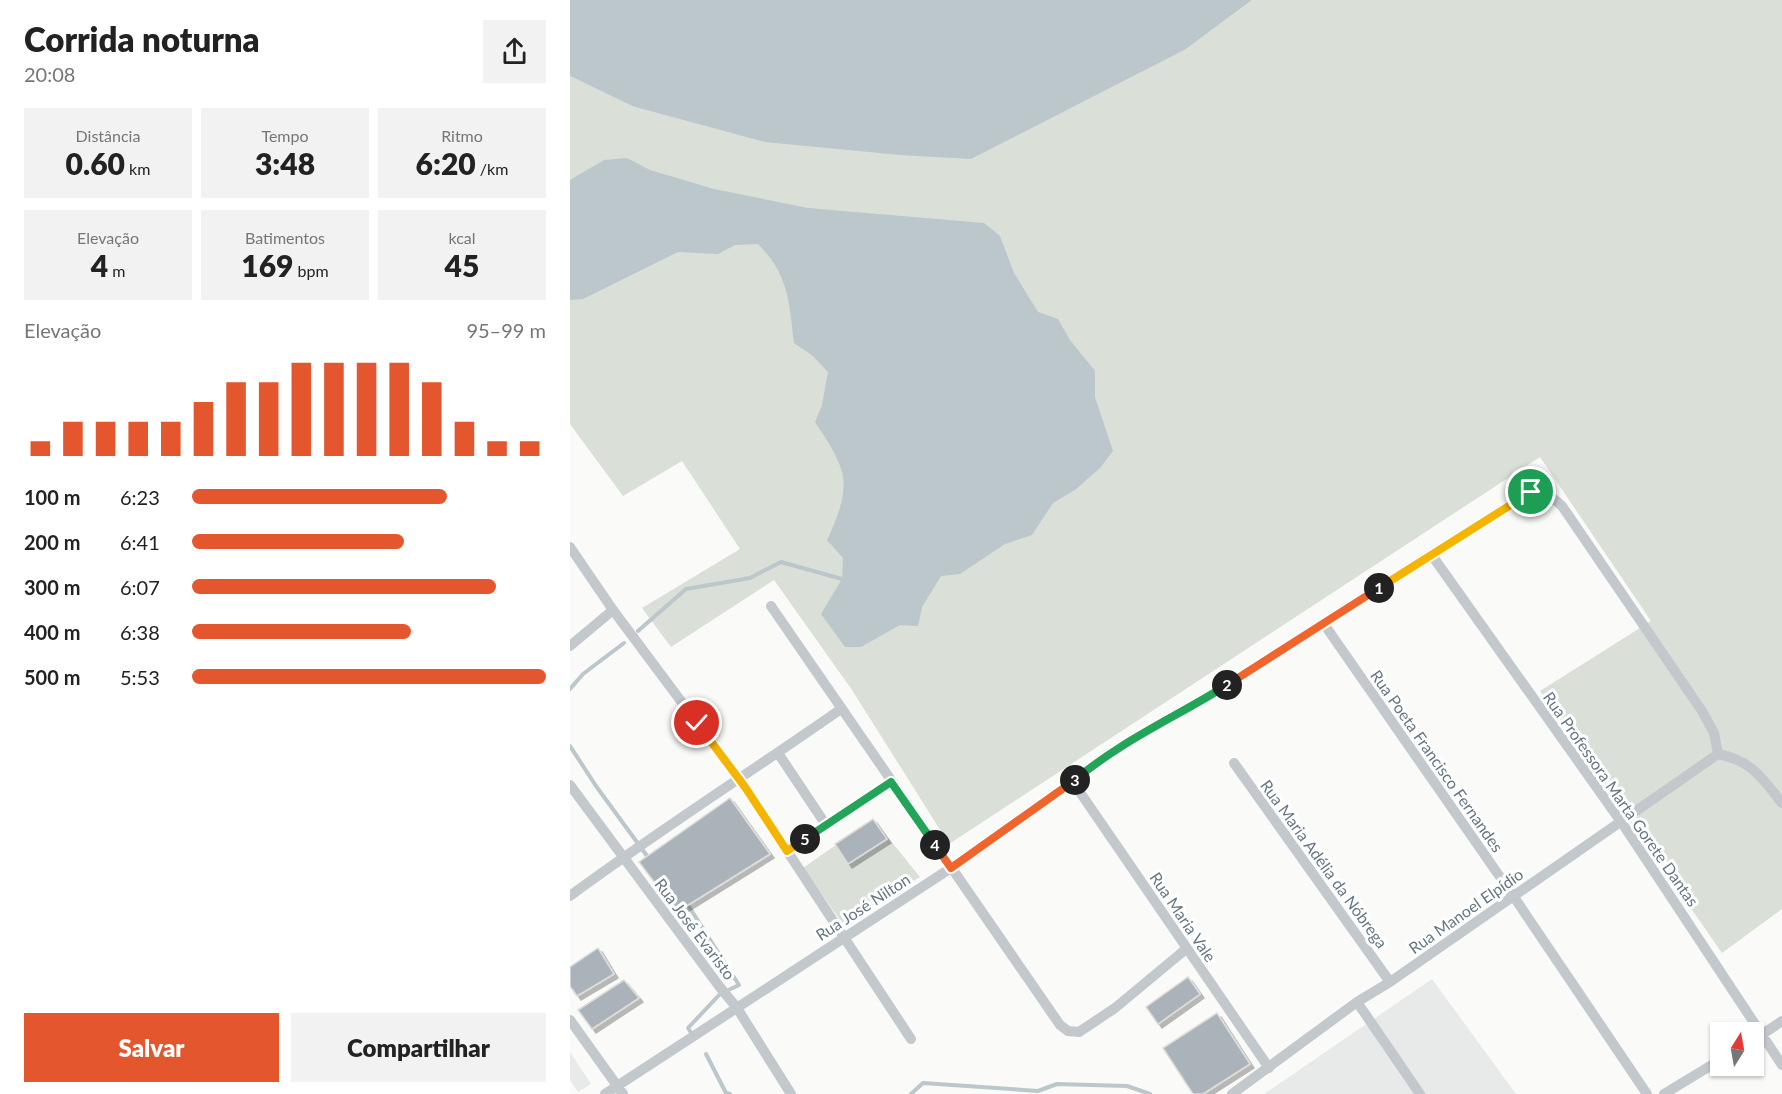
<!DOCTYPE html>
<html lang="pt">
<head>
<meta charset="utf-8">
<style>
	:root { --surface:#fff; --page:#f2f2f2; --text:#222; --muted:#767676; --accent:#e4572e }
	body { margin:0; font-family:Lato,sans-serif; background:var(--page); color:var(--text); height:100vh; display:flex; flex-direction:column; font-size:22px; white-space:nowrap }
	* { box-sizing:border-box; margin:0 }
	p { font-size:20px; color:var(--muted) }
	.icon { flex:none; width:33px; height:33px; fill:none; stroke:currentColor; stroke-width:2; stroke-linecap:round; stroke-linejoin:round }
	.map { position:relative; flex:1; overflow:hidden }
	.drawer { display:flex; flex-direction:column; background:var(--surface); width:570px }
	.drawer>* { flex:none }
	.needle { width:39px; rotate:11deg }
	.controls { position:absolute; left:1140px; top:1022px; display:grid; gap:12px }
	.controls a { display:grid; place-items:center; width:54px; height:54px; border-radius:0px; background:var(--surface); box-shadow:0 2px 4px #0004; font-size:30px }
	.pin { position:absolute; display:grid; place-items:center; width:51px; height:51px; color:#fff; margin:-26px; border:3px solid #fff; border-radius:50%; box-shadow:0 2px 6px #0007 }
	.km { position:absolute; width:30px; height:30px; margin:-15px; border-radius:50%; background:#222; color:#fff; font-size:16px; line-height:30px; text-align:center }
	.round { display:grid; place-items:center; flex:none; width:63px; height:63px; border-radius:0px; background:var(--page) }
	.headline { display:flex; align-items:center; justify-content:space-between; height:102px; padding:0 24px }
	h1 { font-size:33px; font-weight:800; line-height:45px }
	.stats { display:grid; grid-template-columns:repeat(3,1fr); gap:9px; height:102px; padding:6px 24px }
	.stats div { display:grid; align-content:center; border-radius:0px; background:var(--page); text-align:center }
	.stats b { font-size:30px; font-weight:800 }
	.stats small { font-size:16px; font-weight:400 }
	.stats p { font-size:16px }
	.chart { height:168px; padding:12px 24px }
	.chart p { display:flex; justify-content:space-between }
	.chart svg { width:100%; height:108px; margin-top:6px; stroke:var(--accent); stroke-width:6 }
	.cta { display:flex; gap:12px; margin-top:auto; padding:12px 24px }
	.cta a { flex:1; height:69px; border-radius:0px; background:var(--accent); color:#fff; font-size:24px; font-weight:800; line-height:69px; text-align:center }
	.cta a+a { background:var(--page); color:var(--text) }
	ul { padding:0 24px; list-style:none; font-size:20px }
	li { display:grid; grid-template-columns:96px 72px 1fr; align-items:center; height:45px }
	li i { height:15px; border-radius:8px; background:var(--accent) }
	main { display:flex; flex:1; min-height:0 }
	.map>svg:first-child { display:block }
	.built { fill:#e8e9e9 }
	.green { fill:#dadfd7 }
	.water { fill:#bbc7cb }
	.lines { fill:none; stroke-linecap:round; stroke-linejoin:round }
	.stream { stroke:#bbc7cb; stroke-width:4 }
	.building { fill:#aab3b9; stroke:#dcdcda; stroke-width:1.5; filter:url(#shadow) }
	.street { stroke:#c3c8cc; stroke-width:10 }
	.split-1-casing { stroke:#fff; stroke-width:12 }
	.split-2-casing { stroke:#fff; stroke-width:12 }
	.split-3-casing { stroke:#fff; stroke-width:12 }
	.split-4-casing { stroke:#fff; stroke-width:12 }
	.split-5-casing { stroke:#fff; stroke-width:12 }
	.split-6-casing { stroke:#fff; stroke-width:12 }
	.split-1 { stroke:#f5b400; stroke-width:8 }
	.split-2 { stroke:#f0652b; stroke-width:8 }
	.split-3 { stroke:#22a559; stroke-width:8 }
	.split-4 { stroke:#f0652b; stroke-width:8 }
	.split-5 { stroke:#22a559; stroke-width:8 }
	.split-6 { stroke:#f5b400; stroke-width:8 }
	.labels { text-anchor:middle; stroke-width:6; stroke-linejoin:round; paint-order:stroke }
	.street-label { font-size:16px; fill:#657683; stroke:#fff }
</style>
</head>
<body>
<main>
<section class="drawer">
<div class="headline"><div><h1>Corrida noturna</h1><p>20:08</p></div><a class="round"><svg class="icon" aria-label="share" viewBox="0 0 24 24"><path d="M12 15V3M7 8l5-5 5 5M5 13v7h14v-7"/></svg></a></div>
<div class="stats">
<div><p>Distância</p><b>0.60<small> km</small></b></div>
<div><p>Tempo</p><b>3:48</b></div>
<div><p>Ritmo</p><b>6:20<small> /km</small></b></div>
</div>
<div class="stats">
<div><p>Elevação</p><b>4<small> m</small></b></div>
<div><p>Batimentos</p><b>169<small> bpm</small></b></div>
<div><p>kcal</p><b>45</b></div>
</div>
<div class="chart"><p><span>Elevação</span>95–99 m</p>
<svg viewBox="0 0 160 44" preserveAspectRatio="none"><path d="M5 44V38M15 44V30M25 44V30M35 44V30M45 44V30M55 44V22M65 44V14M75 44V14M85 44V6M95 44V6M105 44V6M115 44V6M125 44V14M135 44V30M145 44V38M155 44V38"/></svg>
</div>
<ul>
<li><b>100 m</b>6:23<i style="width:72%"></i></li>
<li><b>200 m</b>6:41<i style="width:60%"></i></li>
<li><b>300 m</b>6:07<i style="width:86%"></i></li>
<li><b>400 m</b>6:38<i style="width:62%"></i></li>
<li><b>500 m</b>5:53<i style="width:100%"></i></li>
</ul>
<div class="cta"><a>Salvar</a><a>Compartilhar</a></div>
</section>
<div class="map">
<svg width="1212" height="1094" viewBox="0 0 1212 1094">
	<defs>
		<filter id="shadow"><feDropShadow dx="4" dy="4" stdDeviation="0" flood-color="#0004"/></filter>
	</defs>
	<rect width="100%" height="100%" fill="#fafaf8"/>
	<path class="built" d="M862,979l84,115h-252z
		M0,1052l21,32 -13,8 -8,-12z"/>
	<path class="green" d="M682,0h530v909l-60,44 -182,-262 111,-70 -111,-164 -591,387 -97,-154 -78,-110 -103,67 -29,-39 98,-59 -58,-88 -59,35 -53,-72v-348l62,30 554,-57z
		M303,819l47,58 -77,47 -40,-56z"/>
	<path class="water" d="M0,0h682l-66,49 -215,110 -71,-4 -135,-13 -133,-36 -62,-30z
		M57,158l23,12 64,19 94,19 176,15 16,13 14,37 24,39 20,7 12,21 25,31v26l18,54 -13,17 -25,22 -22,13 -21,32 -27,9 -45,30 -19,2 -19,31 -4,19 -18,-1 -39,22h-16l-24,-33 21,-35 1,-21 -16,-18c9,-19 21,-46 15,-68 -5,-18 -17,-35 -27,-50l7,-17 6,-33 -15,-16 -19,-13c-5,-41 -5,-68 -36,-99l-23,1 -17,9 -40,-2 -95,47 -13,1v-120l34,-20z"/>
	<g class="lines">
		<path class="stream" d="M68,631l48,-42 64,-11 31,-16 61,17
			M0,689l13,-15 41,-31
			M0,746l26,40 54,74
			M116,902l53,83 -19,9 -32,34 4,6
			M136,1054l20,39 4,1
			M341,1094l12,-11 115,8 19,-7 70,2 23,8"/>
	</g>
	<path class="building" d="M160,798l40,56 -93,58 -38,-50z
		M303,819l14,20 -39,25 -13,-20z
		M28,948l16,26 -37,22 -7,-10v-19z
		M618,977l12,17 -42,30 -12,-17z
		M54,980l15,18 -47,31 -14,-19z
		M647,1013l33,51 -47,30h-10l-30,-46z"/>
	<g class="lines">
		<path class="street" d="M0,547l43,63 132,177 166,252
			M861,554l191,269 160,242
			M201,606l289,419 8,6 11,1 36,-24 71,-59
			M754,624l190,273 133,197
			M0,646l43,-36
			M208,753l48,72
			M664,763l156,219
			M503,782l196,286
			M0,785l149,201 18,22 54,86
			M217,851l104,-69
			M0,896c88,-65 181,-124 271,-187
			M787,1002l63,92
			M0,1020l53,74
			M1184,1040l28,-19
			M35,1094l346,-226 122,-86 33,-27 89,-50 236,-151 100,-62c13,0 22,5 31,14l140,205 12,22 4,21c34,7 43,23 64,49
			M662,1094l125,-92 33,-20 328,-228
			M1094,1094l56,-34"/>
	</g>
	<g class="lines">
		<defs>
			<path id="split-1" d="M809,588l152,-96"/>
			<path id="split-2" d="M657,685l152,-97"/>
			<path id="split-3" d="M505,780c46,-39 101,-63 152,-95"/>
			<path id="split-4" d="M365,845l16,23 124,-88"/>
			<path id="split-5" d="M235,839l86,-57 44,63"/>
			<path id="split-6" d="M127,723l48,64 42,64 18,-12"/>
		</defs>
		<use href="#split-1" class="split-1-casing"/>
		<use href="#split-2" class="split-2-casing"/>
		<use href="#split-3" class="split-3-casing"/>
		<use href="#split-4" class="split-4-casing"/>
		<use href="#split-5" class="split-5-casing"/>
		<use href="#split-6" class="split-6-casing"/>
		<use href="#split-1" class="split-1"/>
		<use href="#split-2" class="split-2"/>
		<use href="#split-3" class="split-3"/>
		<use href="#split-4" class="split-4"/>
		<use href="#split-5" class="split-5"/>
		<use href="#split-6" class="split-6"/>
	</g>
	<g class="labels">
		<g class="street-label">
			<text transform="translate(867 761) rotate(55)" y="6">Rua Poeta Francisco Fernandes</text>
			<text transform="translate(1051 799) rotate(55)" y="6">Rua Professora Marta Gorete Dantas</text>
			<text transform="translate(754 864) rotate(54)" y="6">Rua Maria Adélia da Nóbrega</text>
			<text transform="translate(293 907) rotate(-33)" y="6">Rua José Nilton</text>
			<text transform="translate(896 911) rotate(-35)" y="6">Rua Manoel Elpídio</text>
			<text transform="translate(613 917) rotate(56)" y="6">Rua Maria Vale</text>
			<text transform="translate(125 929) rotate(53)" y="6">Rua José Evaristo</text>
		</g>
	</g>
</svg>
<div class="controls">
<a><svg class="needle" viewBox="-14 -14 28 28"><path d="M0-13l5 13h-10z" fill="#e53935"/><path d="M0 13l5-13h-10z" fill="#767676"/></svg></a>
</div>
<div class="pin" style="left:961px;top:492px;background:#1e9e55"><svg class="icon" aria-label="arrive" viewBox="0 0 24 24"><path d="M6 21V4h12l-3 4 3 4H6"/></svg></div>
<div class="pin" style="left:127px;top:723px;background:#d93025"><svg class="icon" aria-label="check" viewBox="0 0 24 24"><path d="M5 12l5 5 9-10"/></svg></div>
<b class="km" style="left:809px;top:588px">1</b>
<b class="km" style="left:657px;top:685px">2</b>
<b class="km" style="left:505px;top:780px">3</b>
<b class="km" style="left:365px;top:845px">4</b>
<b class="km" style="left:235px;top:839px">5</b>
</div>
</main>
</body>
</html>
